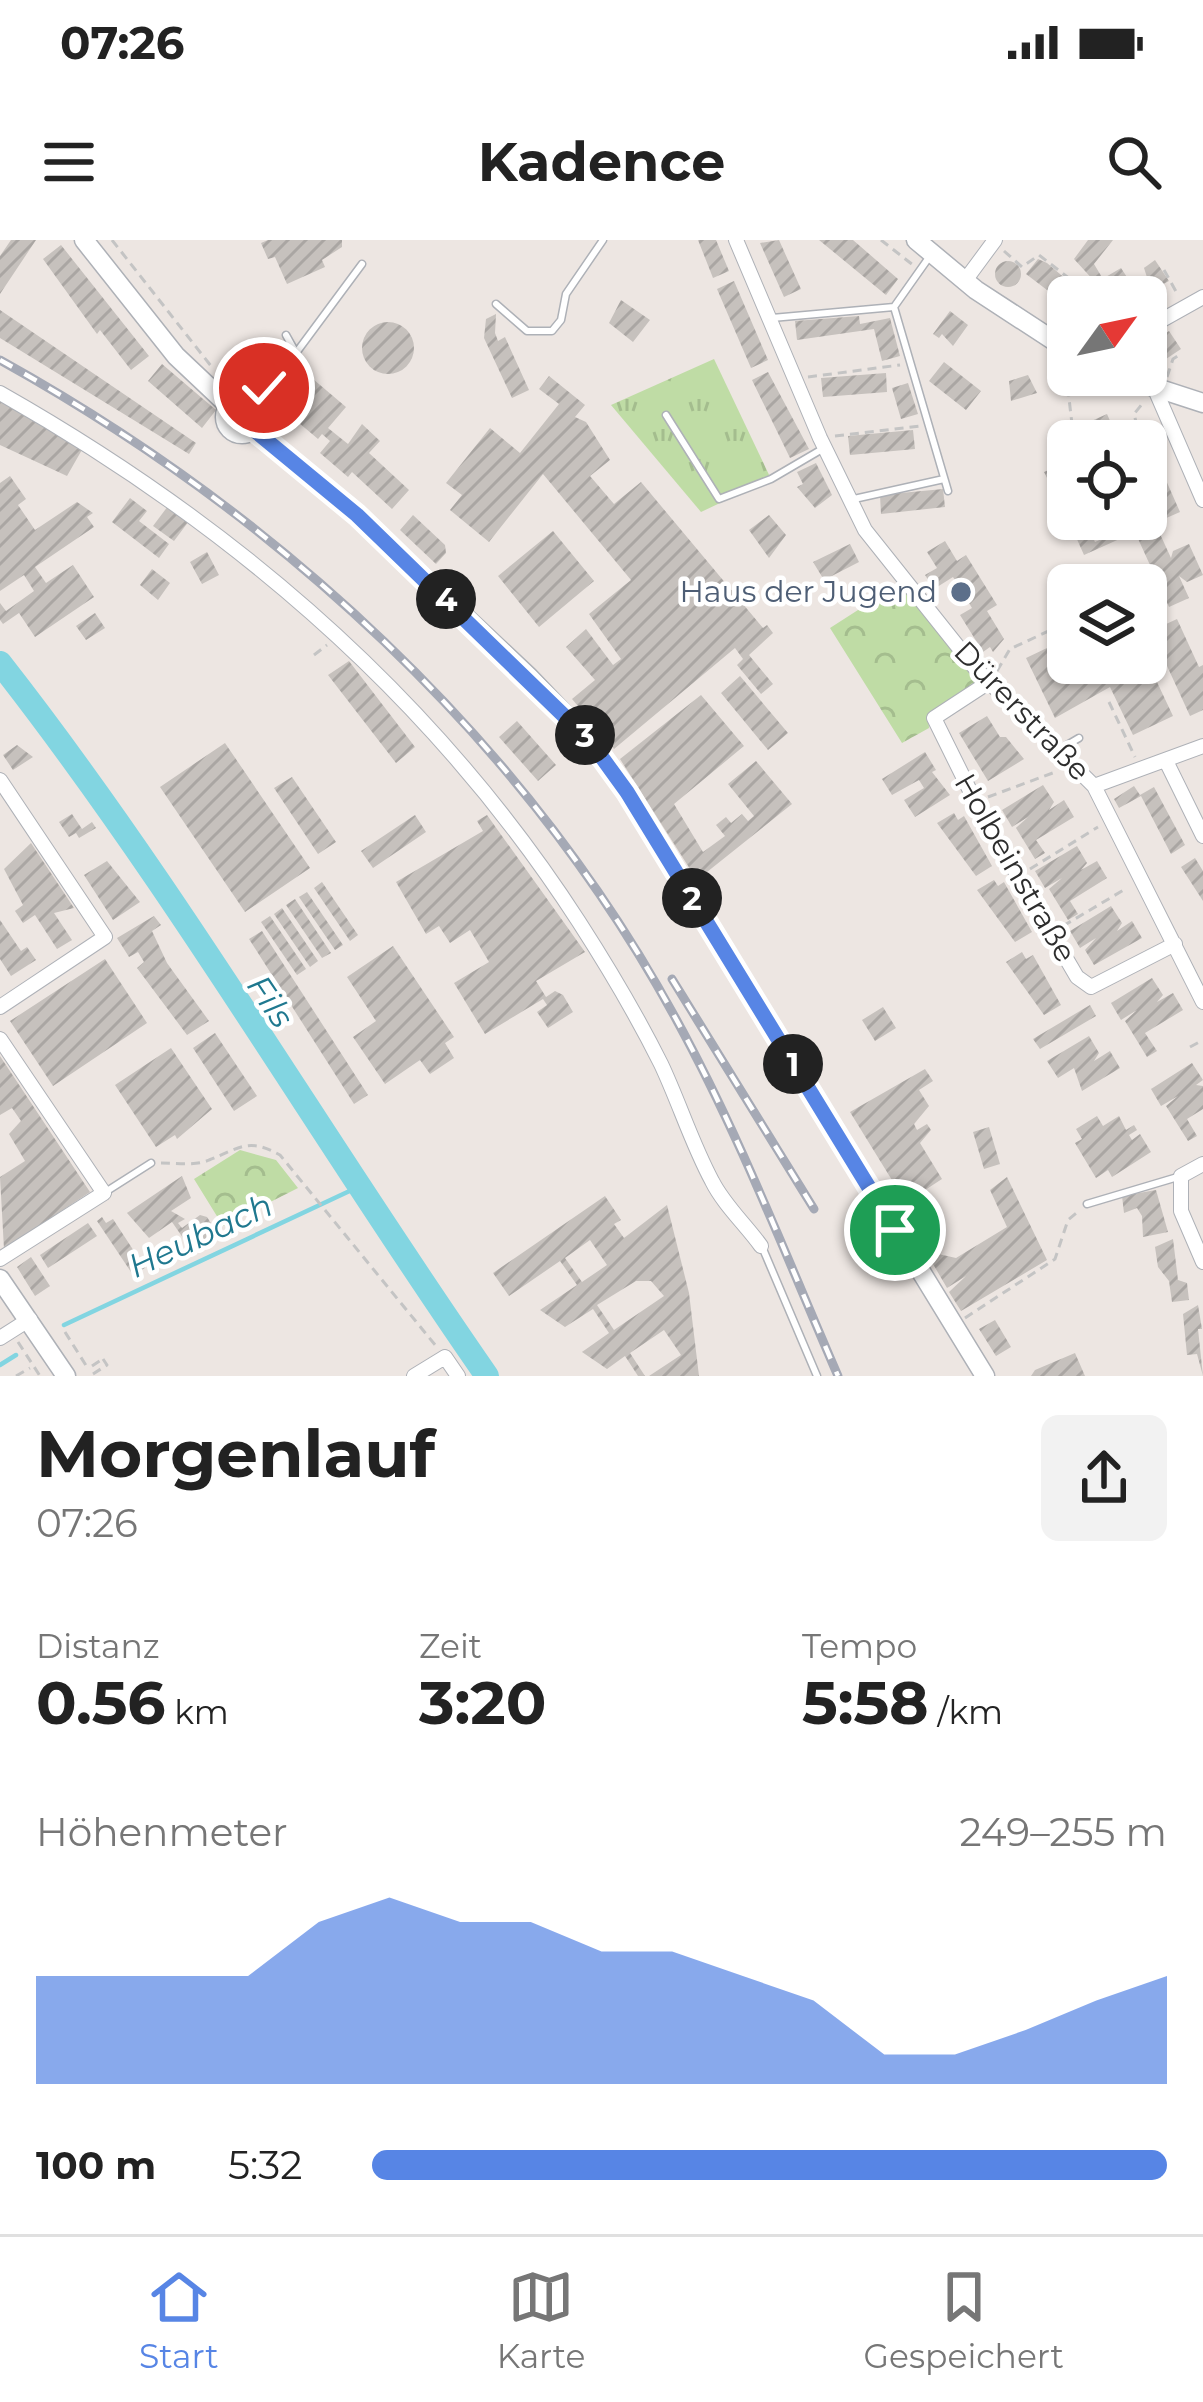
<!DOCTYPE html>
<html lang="de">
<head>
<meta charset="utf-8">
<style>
	:root { --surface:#fff; --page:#f2f2f2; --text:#222; --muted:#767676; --line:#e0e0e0; --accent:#5785e5 }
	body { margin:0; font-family:Montserrat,sans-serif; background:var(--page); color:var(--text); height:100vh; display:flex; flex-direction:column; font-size:45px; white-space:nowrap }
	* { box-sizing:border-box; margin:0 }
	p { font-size:39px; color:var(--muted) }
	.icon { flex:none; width:66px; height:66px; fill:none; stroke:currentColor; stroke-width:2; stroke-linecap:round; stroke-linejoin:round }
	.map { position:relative; height:1136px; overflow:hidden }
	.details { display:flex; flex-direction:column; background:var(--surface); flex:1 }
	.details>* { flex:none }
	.needle { width:78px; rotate:57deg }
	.controls { position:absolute; left:1047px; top:36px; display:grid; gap:24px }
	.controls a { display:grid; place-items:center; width:120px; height:120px; border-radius:18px; background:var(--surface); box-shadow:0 3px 9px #0004; font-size:60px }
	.pin { position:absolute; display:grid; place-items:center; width:102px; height:102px; color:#fff; margin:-51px; border:6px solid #fff; border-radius:50%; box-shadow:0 3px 12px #0007 }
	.km { position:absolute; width:60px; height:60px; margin:-30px; border-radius:50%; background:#222; color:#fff; font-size:33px; line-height:60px; text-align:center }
	.round { display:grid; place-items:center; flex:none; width:126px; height:126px; border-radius:18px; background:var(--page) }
	.summary { display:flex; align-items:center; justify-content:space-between; height:204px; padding:0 36px }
	h1 { font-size:66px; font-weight:700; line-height:90px }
	.metrics { display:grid; grid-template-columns:repeat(3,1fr); gap:18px; height:204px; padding:12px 36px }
	.metrics div { display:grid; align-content:center }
	.metrics b { font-size:60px; font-weight:700 }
	.metrics small { font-size:33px; font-weight:400 }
	.metrics p { font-size:33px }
	.chart { height:336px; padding:24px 36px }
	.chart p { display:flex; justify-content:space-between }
	.chart svg { width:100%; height:216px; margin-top:12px; fill:var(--accent); opacity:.7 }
	ul { padding:0 36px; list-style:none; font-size:39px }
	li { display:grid; grid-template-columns:192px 144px 1fr; align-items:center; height:90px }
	li i { height:30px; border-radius:15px; background:var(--accent) }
	.status { display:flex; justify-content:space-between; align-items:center; height:84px; padding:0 60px; background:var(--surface); direction:ltr }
	.status svg { height:33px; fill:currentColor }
	header { display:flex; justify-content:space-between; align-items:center; height:156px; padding:0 36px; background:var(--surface); font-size:54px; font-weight:700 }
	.tabs { display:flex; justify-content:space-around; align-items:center; height:168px; border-top:3px solid var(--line); background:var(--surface); font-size:33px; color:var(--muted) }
	.tabs a { display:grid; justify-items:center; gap:6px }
	.tabs .selected { color:var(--accent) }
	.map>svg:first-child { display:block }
	.grass { fill:url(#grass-tufts) }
	.park { fill:url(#park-crowns) }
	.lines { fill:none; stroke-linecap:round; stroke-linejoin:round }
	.stream { stroke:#82d5e1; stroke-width:4.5 }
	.river { stroke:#82d5e1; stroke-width:24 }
	.building { fill:url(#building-hatch); fill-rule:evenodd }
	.lane-casing { stroke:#aeb1b7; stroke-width:9 }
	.street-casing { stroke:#aeb1b7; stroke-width:16 }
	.secondary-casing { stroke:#aeb1b7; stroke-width:21 }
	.path { stroke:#c4c4c4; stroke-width:3; stroke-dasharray:9 6; stroke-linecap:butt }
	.lane { stroke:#fff; stroke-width:6 }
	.street { stroke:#fff; stroke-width:14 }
	.secondary { stroke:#fff; stroke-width:18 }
	.rail-casing { stroke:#a5a9b5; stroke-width:9 }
	.rail { stroke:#fff; stroke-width:4.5; stroke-dasharray:14; stroke-linecap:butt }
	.route-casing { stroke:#fff; stroke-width:24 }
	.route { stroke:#5785e5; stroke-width:15 }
	.service-dot { fill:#5c6f8a; stroke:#fff; stroke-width:4.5 }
	.labels { text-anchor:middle; stroke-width:9; stroke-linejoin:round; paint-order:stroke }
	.service-label { font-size:30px; fill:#4e5e75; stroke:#fff; text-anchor:end }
	.street-label { font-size:30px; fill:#2d2d2d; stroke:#fff }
	.water-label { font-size:33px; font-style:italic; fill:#1f788f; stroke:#fff }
</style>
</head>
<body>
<div class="status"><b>07:26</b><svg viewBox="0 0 49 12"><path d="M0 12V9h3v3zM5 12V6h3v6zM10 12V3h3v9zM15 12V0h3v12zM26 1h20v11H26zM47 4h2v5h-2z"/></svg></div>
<header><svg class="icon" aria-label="menu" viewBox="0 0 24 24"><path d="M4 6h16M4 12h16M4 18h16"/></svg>Kadence<svg class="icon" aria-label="search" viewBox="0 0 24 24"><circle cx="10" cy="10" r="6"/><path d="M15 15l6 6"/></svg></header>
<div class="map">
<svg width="1203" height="1136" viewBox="0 0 1203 1136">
	<defs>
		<pattern id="grass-tufts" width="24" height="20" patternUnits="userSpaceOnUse" patternTransform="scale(3)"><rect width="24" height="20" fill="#bfdca5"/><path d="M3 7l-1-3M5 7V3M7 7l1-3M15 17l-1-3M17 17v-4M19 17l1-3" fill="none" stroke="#a4bd8e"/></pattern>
		<pattern id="park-crowns" width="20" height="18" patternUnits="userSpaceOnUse" patternTransform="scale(3)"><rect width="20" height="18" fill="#bfdca5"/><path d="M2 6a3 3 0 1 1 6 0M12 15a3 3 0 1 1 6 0" fill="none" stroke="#a4bd8e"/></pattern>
		<pattern id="building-hatch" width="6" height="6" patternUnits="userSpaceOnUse" patternTransform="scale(3)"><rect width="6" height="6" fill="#c6c1bd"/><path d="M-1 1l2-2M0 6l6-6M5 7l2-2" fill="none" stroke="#aaa6a3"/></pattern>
	</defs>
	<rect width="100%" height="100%" fill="#ede6e2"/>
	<path class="grass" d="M714,119l57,120 -70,33 -90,-107z"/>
	<path class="park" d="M900,343l81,99 -53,32 1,14 -27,15 -72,-115z
		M240,910l36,10 22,28 -75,38 -29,-47z"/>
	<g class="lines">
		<path class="stream" d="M64,1085l292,-137
			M0,1125l16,-10"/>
		<path class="river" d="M0,423c177,226 323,478 487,713"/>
	</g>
	<path class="building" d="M11,0h25l-36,54v-38z
		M268,0h74v7l-20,13 3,7 -38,17 -12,-27 -7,2 -7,-16z
		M698,0h18l13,31 -16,7z
		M779,0l22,49 -17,8 -24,-54z
		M819,0h34l45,39 -12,16z
		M1088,0h25l-19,24 9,15 -7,4 -22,-24z
		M61,5l88,111 -18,14 -31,-40 -3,4 -54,-75z
		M1038,19l9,4 40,34h-19v9l-42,-32z
		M1155,20l14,21 -11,6 6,9 -9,6 -11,-34z
		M995 34a13 13 0 1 1 26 0a13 13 0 1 1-26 0Z
		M1121,28l19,29h-24l-12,-19z
		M734,41l34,79 -17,8 -34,-79z
		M621,60l29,20 -17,22 -24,-19z
		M0,70l196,133 -7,11 -189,-116z
		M950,71l18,14 -15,21 -11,-12 -3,4 -6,-4z
		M496,74l-1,19 3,8 7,-4 24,53 -17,8 -28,-60 2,-19z
		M859,76l1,8 30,-6 10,38 -18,5 -8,-32 -77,11 -2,-19z
		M362 108a26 26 0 1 1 52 0a26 26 0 1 1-52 0Z
		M1169,91l12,18 -24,16 -11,-19z
		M944,122l37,29 -15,19 -37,-29z
		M162,124l54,46 -14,18 -54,-47z
		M768,132l41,77 -19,9 -38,-78z
		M886,133l1,19 -64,5 -2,-19z
		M1028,135l9,18 -26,8 -2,-20z
		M549,136l36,29 -10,12 11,5 24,38 -20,16 24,28 27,-22 122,146 4,-3 6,8 -24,22 24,29 -12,10 -24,-29 6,-6 -8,-11 -121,101 -42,-50 23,-19 -29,-33 20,-18 27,36 8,-6 -32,-45 42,-34 -88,-106 -54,68 -39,-32 12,-15 -16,-12 44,-55 30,25 39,-49 -20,-15z
		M313,139l33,28 -18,21 20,16 14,-20 18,17 -11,12 40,37 -17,19 -40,-37 -4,5 -28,-24 10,-12 -8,-7 -4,5 -32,-27z
		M908,143l10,31 -17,5 -9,-31z
		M0,159l83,49 -16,28 -67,-31z
		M1107,174l12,27h-25l-7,-18z
		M913,190l2,19 -65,6 -2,-19z
		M1150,204l30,68 -25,11 16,35 2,-7 16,-7 14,31 -16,7 -8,-6 10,22 -20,9 -34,-75 -51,23 -16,-36h17l10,23 38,-17 -3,-6h16v-18l7,15 11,-5 -18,-39z
		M816,223l16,32 -17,13 -18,-21 6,-3 -6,-12z
		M1060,225l8,17v37l-24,-47z
		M10,236l16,23 -8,6 17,25 42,-28 16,11 -6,4 7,10 -59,40 11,16 27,-18 21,32 -59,40 -16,-24 -16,11 -3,-4v-17l6,8 28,-20 -10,-16 -24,16v-108z
		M943,249l2,18 -64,7 -1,-19z
		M130,258l17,13 -8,10 30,23 -10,14 -47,-36z
		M168,266l21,15 -15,20 -21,-15z
		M413,275l32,30 1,8 -10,11 -36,-34z
		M769,275l17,20 -17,23 -20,-28z
		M553,291l41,50 -55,46 -41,-51z
		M945,301l12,20 9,-6 31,50 -10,6 17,28 -11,13 -3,-5 -7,5 -23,-37 12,-7 -19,-31 -19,12 -9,-14 12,-7 -10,-16z
		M850,304l9,18 -35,18 -11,-18z
		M207,312l12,23 -17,9 -12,-22z
		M152,329l18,14 -12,17 -18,-15z
		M95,373l10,15 -19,12 -10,-14z
		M1177,379l22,48 4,-2v45l-13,6 -39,-85z
		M1068,398v25h23l5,11 22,-11 10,7 20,-7 25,53 -40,19 -23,-48 -55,31 -29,-60z
		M349,421l66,86 -19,16 -68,-88z
		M740,436l48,57 -20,17 -47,-57z
		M701,455l43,51 -70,58 29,48 22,-16 -9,-11 10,-8 5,6 11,-9 6,7 6,-5 -26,-32 28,-23 36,43 -95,76 -77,-121z
		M987,476l13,21h6l18,22 -36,22 -29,-48z
		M517,481l39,44 -18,16 -39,-44z
		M225,503l85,125 -65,44 -85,-125z
		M17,505l16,12 -20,13 -10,-15z
		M925,512l11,18 -4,2 18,23 -35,22 -11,-17 20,-12 -5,-8 -27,15 -10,-16z
		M292,537l44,65 -18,12 -44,-66z
		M1043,545l11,17 -5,8 15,-10 10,17 -38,23 9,13 -10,6 -19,-31 12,-11 -16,10 -10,-17z
		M1134,546l6,9 14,-8 31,58 -14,9 -30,-58 -22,12 -5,-9z
		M954,573l4,7 6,-4 28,50 -16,10 -39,-53z
		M72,574l10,15 10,-7 4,6 -17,10 -3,-5 -7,4 -10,-15z
		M415,575l11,17 -53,36 -12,-17z
		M487,575l98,137 -49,29 10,16 9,-6 8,4 10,17 -25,16 -11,-16 10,-7 -4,-6 -58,35 -31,-51 35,-21 -19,-32 -20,13 -11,-17 -13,8 -30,-52 87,-51 -6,-10z
		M31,603l43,65 -20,5 18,27 -15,9 -22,-34 -12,8 -8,-12 8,-6 -19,-36z
		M1077,606l10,17 -6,7 16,-9 10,17 -37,23 8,13 -10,6 -19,-31 13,-11 -17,10 -10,-17z
		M1195,618l8,13v30l-22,-34z
		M107,621l33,41 -27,18 -29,-45z
		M994,640l4,6 6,-4 28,50 -17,10 -38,-52z
		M322,642l36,53 -8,6 -36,-53z
		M307,652l36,53 -8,5 -36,-53z
		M295,659l36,54 -9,5 -36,-53z
		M1111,666l11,17 -5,8 15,-10 10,17 -48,27 -9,-15 11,-12 -16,10 -10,-17z
		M282,668l36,53 -8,6 -36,-53z
		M154,676l7,9 -9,6 15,32 42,58 -22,14 -50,-67 7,-6 -6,-10 -9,5 -12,-19z
		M270,676l36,53 -9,6 -36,-53z
		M0,680l21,31 6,-4 9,13 -25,16 -11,-17z
		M262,691l106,164 -14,9 -105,-165z
		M393,706l61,91 -9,6 9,15 -24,16 -10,-14 -35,24 -32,-47 23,-16 -29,-44z
		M1022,712l4,7 7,-4 28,50 -17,10 -38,-53z
		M105,719l42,64 -94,63 -43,-65z
		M1152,738l11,17 -6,7 16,-9 10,17 -38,23 12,18 -10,6 -22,-36 12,-11 -16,10 -10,-17z
		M1090,765l6,11 -56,33 -7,-10z
		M883,767l13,21 -21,13 -13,-21z
		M215,793l42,63 -23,15 -41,-63z
		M1089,796l10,17 -5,8 16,-10 10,17 -38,23 -8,-23 -16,10 -11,-17z
		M171,808l41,61 -35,30 -2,-4 -19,12 -41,-62z
		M0,816l90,136 -86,57 -4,-72 25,-16 -16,-27 12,-13 -9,-13 -12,7z
		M1192,823l11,17 -7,5 7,1v23l-16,10 10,17 -9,5 -22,-35 12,-10 -17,10 -10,-17z
		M925,829l8,12 -14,9 10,16 -15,18 3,6 10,-6 4,6 -11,13 22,36 -20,13 6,9 -17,10 -61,-99z
		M1097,876l6,10 16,-10 7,14 8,-5 3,5 -8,5 3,5 8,-6 11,18 -39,25 -4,-7 -12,8 -21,-35 7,-4 -6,-10z
		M989,887l11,37 -16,5 -11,-37z
		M182,936l9,22 -20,13 14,8 -7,4 4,5 18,-13 7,2 11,17 -26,17 -20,-29 -23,16 -22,-25z
		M1007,937l40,83 -86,51 -12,-19 17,-16 -19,12 -14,-24 1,-11 22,5 51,-31 -17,-37z
		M1156,950l12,42 -25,5 -1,-21 -5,-8 -13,5 -2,-17z
		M605,956l16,24 -7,4 10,14 43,-33 22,88 10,83h-50l32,-21 -17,-25 -34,23 15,23h-7l-13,-20 -18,13 -25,-17 27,-19 -16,-24 -28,18 -25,-17 37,-25 -17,-24 -51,35 -16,-23zM590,1000l17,25 -25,17 -17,-24zM636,1041h15l13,15 -50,34 -17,-25z
		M102,977l4,6 7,-4 32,49 -12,7 -36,-54z
		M88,983l9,13 -49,32 -8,-13z
		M1173,999l5,41 9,3 2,17 -17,2 -3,-21 -11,-14 -3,-20z
		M31,1017l19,29 -15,10 -18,-29z
		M1198,1065l4,24h-4l5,47 -6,-22 -10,1 -4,-41z
		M995,1080l16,27 -15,9 -17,-27z
		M1075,1113l10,23h-54l4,-6z"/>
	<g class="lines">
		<defs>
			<path id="lane" d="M930,16l-36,51 54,184
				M496,64l31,27h25l9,-11 5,-26 37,-54
				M772,78l122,-11
				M296,113l66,-89
				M252,164l44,-51 -10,-18
				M666,175l53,84 52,-20 53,-31
				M854,259l90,-20
				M1062,508l17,-10
				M107,951l44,-28
				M1087,964l94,-28
				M763,1009l54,127"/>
			<path id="street" d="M736,0l84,198 45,92 110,138 119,118 109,216
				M964,42l31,-42
				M1146,89l57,-32
				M1154,147l49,113
				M0,153c233,132 433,303 579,529 29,45 58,94 82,142 18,38 31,80 51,117 12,24 34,44 49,65
				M989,442l-55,36 47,95 96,164 14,10 84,-43
				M1166,521l37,75
				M0,540l105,157 -105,70
				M1094,546l109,-40
				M0,799l104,154 -104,66
				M1203,924l-22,12v35l22,51
				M0,1098l30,-19
				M414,1136l31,-19 13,19"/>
			<path id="secondary" d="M84,0l92,116 53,50
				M916,0l60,50 92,60
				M1117,135l86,28
				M225 177a17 17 0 1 1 34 0a17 17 0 1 1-34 0Z
				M254,190l103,85 172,162 61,64 37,51 358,584
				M0,1039l66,97"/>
		</defs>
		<use href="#lane" class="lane-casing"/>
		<use href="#street" class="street-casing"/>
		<use href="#secondary" class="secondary-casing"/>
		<path class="path" d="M112,0l99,126
			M881,0l32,25
			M1004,11l18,16 17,-12 54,42
			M1164,30l14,25
			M808,137l92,-12
			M1167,137l6,-18 8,-5
			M222,140l31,-2 6,5
			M835,196l86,-10
			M1074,201l-6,-51 6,-15
			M1141,201l-7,-27 9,-11
			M1085,345l13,-14 24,-6 9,20
			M314,415l13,-10
			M997,431l13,-22 58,-27
			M1109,462l26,55
			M988,557l70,-26
			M1030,629l68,-42
			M1063,686l64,-38
			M1190,807l13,-7
			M161,923c15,0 35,3 48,-3 31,-12 39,-23 71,-5l156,191
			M965,1078l90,-59 13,-39 12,-10
			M65,1092l22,35
			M18,1102l22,34
			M92,1126l9,-6
			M93,1134l14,-9 -4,-6
			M16,1136l14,-8"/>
		<use href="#lane" class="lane"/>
		<use href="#street" class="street"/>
		<use href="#secondary" class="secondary"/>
		<defs>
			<path id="rail" d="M0,120c276,153 524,379 676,659 63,115 110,237 162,357
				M672,739l142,230"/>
		</defs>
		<use href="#rail" class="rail-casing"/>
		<use href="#rail" class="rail"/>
	</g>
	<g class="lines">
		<defs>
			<path id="route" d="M264,148l-12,16 7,16 -5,10 103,85 233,226 37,51 268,438"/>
		</defs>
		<use href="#route" class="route-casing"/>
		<use href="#route" class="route"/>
	</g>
	<circle class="service-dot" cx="961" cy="352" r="12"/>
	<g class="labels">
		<g class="service-label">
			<text x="937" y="362">Haus der Jugend</text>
		</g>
		<g class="street-label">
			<text transform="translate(1022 471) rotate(46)" y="10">Dürerstraße</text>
			<text transform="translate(1015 628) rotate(60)" y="10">Holbeinstraße</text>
		</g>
		<g class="water-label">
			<text transform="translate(271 761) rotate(56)" y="12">Fils</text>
			<text transform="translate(200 995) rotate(-25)" y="12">Heubach</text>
		</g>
	</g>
</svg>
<div class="controls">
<a><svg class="needle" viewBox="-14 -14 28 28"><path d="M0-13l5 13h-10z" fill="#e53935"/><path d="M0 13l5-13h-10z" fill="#767676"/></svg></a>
<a><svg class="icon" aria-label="locate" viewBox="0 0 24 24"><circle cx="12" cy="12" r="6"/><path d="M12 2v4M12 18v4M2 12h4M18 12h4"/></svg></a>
<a><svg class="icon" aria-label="layers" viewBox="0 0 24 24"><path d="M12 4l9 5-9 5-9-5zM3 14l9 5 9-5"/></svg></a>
</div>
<div class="pin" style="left:895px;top:990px;background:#1e9e55"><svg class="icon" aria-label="arrive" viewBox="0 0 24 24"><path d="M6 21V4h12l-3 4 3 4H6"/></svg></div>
<div class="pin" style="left:264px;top:148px;background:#d93025"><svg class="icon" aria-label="check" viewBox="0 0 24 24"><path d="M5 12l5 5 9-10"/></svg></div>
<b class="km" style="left:793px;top:824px">1</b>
<b class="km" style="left:692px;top:658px">2</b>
<b class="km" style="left:585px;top:495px">3</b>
<b class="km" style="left:446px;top:359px">4</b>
</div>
<section class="details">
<div class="summary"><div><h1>Morgenlauf</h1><p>07:26</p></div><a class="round"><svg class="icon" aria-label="share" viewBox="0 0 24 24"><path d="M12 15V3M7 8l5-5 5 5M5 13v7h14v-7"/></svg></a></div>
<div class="metrics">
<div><p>Distanz</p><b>0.56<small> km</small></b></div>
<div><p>Zeit</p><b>3:20</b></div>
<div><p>Tempo</p><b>5:58<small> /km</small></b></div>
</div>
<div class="chart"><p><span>Höhenmeter</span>249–255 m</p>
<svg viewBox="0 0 160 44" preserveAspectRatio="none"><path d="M0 44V22L10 22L20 22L30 22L40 11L50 6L60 11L70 11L80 17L90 17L100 22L110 27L120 38L130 38L140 33L150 27L160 22V44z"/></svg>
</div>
<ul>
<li><b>100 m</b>5:32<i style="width:100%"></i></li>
</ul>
</section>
<nav class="tabs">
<a class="selected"><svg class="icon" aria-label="home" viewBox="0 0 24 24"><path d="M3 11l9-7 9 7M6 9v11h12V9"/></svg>Start</a>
<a><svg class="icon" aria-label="map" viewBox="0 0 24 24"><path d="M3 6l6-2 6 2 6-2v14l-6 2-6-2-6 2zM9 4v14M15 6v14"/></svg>Karte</a>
<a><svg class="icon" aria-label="saved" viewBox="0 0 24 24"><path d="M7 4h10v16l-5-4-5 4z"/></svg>Gespeichert</a>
</nav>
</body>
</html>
